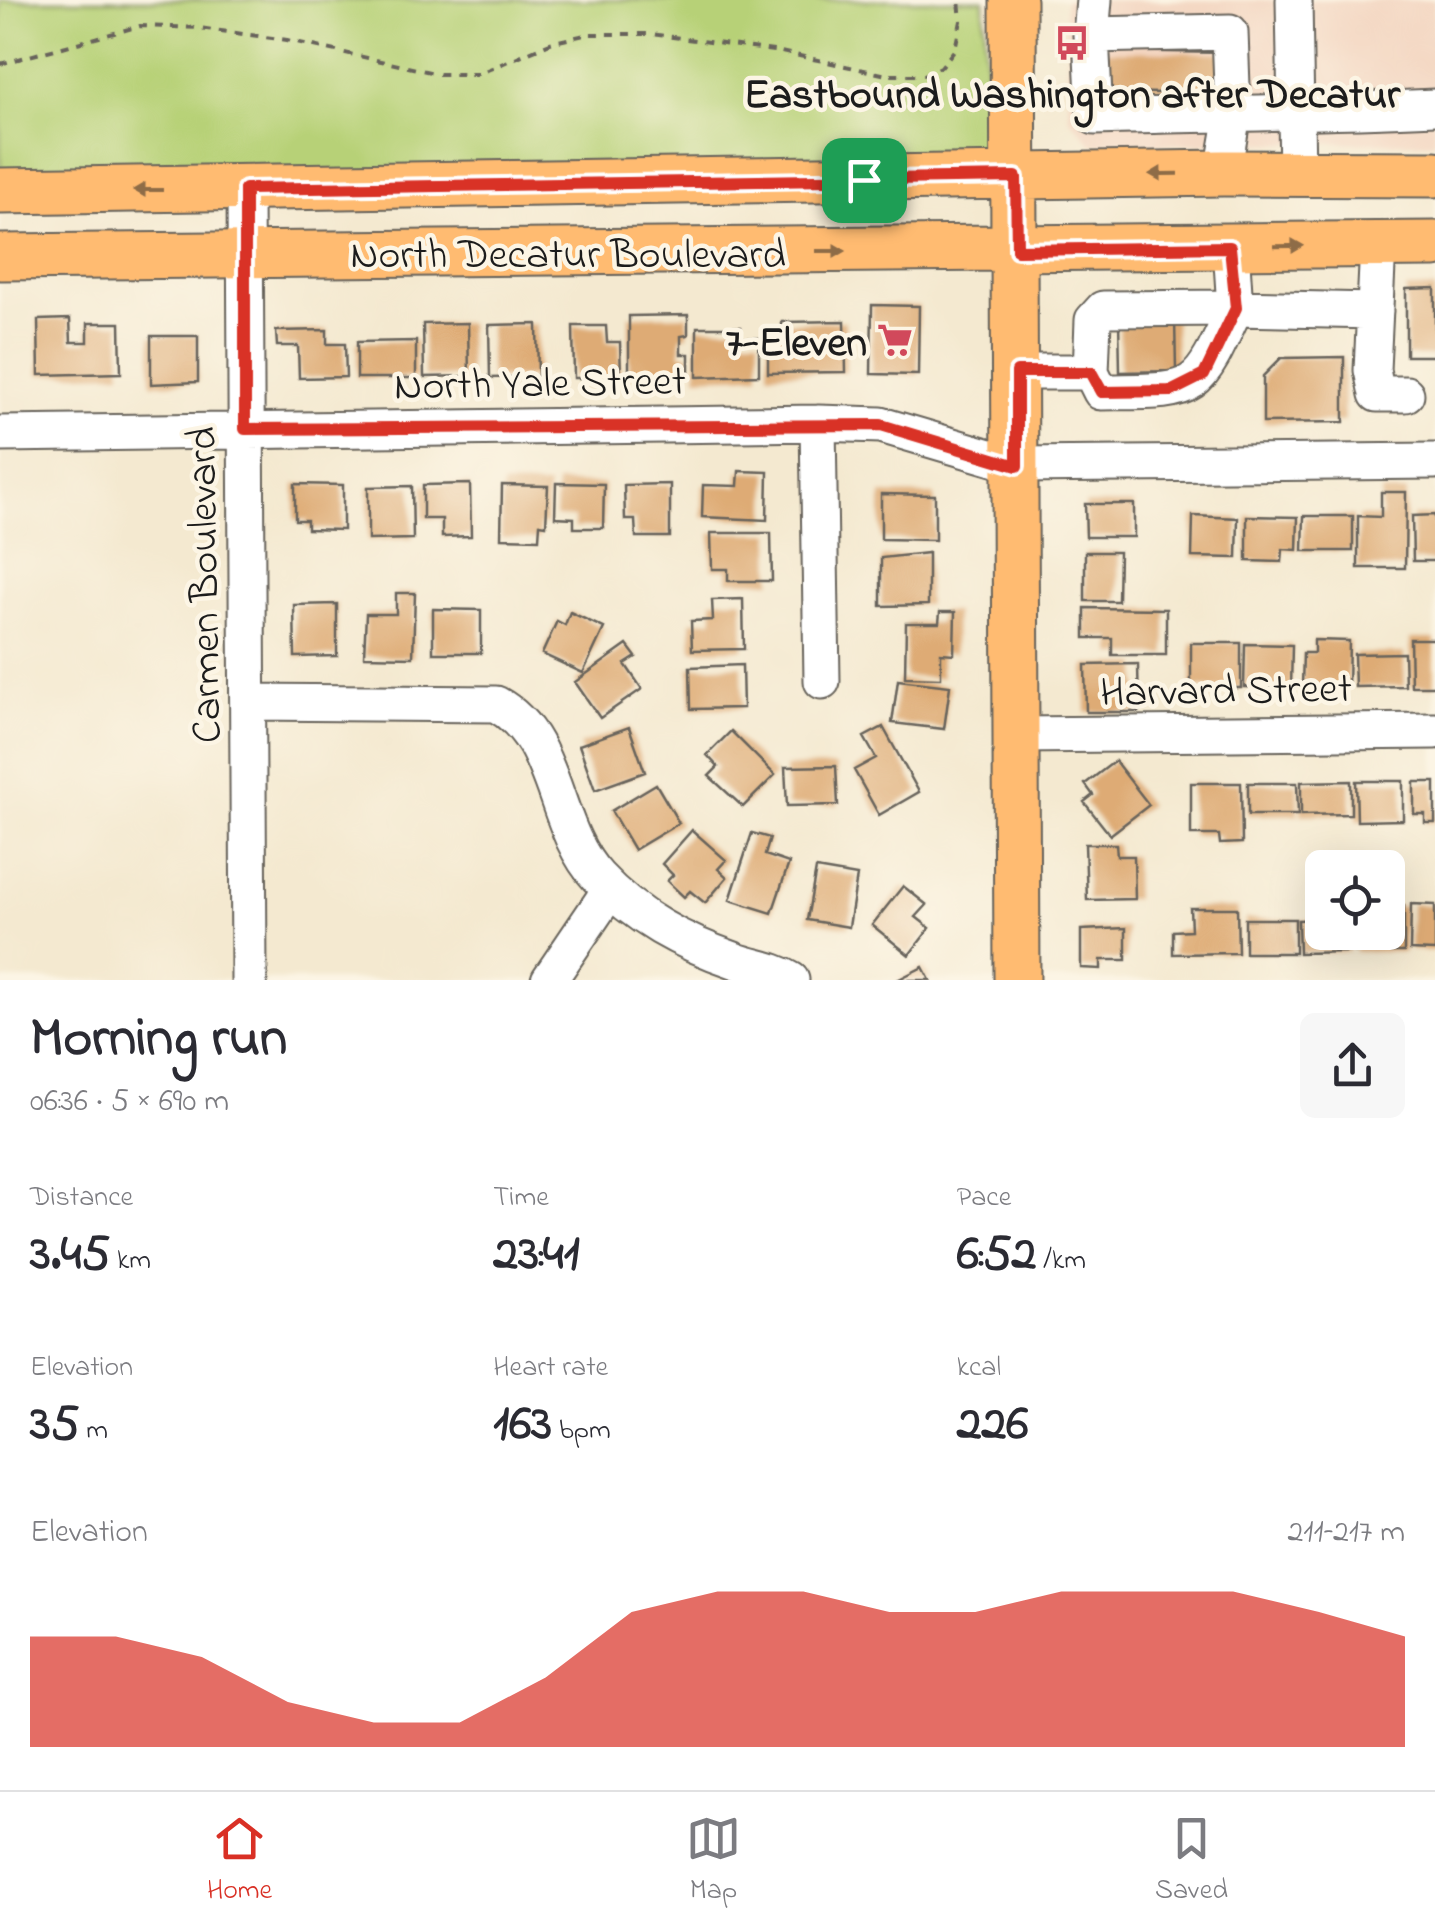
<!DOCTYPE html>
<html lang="en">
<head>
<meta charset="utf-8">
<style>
	:root { --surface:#fff; --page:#f7f7f7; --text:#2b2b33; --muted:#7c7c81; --line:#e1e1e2; --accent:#d93025 }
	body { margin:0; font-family:"Indie Flower",sans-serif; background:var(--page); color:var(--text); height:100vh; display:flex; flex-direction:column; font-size:38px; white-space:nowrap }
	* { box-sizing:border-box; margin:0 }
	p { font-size:32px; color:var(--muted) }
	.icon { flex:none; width:55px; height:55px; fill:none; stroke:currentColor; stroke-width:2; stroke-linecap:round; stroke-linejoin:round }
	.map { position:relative; height:980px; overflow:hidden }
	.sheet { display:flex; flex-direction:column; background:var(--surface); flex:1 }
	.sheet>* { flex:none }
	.controls { position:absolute; left:1305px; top:850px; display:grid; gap:20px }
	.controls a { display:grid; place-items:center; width:100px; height:100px; border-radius:15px; background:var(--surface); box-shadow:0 10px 40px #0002; font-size:50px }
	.pin { position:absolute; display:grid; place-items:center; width:85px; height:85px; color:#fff; margin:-42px; border-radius:20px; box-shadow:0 5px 15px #0006 }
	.round { display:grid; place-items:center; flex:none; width:105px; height:105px; border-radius:15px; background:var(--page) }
	.head { display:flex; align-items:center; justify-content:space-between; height:170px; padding:0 30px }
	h1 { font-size:55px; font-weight:800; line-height:75px }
	.figures { display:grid; grid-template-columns:repeat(3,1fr); gap:15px; height:170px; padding:10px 30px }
	.figures div { display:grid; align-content:center }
	.figures b { font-size:50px; font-weight:800 }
	.figures small { font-size:28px; font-weight:400 }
	.figures p { font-size:28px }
	.chart { height:280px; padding:20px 30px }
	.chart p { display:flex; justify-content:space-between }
	.chart svg { width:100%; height:180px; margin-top:10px; fill:var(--accent); opacity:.7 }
	.tab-bar { display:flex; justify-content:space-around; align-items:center; height:140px; border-top:2px solid var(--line); background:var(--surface); font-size:28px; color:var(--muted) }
	.tab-bar a { display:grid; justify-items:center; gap:5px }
	.tab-bar .active { color:var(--accent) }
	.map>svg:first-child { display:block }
	.built { fill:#f3d4bf }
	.green { fill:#b7d177; stroke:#6a764a; stroke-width:2.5 }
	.building { fill:#deab74 }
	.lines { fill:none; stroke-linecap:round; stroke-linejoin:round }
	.minor-casing { stroke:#68645b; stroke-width:39 }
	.major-casing { stroke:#68645b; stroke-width:49 }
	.path { stroke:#68645b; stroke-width:4; stroke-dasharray:8 8; stroke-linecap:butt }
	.minor { stroke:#fff; stroke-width:35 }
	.major { stroke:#ffbb71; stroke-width:45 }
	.oneway { fill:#8e6c46 }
	.route-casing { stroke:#fff; stroke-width:20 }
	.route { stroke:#d93025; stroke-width:12 }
	.labels { text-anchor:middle; stroke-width:9; stroke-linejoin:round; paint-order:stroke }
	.poi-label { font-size:42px; font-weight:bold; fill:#1c1c1c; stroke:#fcf5e5 }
	.street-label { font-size:42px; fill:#1c1c1c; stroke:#fcf5e5 }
</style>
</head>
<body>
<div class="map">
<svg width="1435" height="980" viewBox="0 0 1435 980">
	<rect width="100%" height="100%" fill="#fcf5e5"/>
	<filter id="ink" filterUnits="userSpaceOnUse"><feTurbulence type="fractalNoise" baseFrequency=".01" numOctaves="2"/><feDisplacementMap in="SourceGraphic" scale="20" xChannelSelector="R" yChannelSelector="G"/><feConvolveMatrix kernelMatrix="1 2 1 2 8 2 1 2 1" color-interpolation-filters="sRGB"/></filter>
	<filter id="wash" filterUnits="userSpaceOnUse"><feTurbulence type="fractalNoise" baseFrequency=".0048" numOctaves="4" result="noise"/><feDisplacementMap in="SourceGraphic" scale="40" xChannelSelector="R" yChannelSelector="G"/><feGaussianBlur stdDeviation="2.25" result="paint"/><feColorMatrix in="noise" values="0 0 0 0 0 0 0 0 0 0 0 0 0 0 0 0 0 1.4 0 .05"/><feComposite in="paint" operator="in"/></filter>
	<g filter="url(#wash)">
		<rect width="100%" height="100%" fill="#f4e9d0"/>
		<path class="built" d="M1065,0h370v142l-342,3 -24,-27z"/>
		<path class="green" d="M0,0h984l5,187 -989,-10z"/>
		<g id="blocks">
			<path class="building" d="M1103,51l127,2 -1,41 -126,-2z
				M1435,288v68h-29v-67z
				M872,305l47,1 -1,69 -47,-1z
				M688,315v20l-7,1v18h8v20l-60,1v-59z
				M1175,318l1,53 -56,1 -1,-53z
				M70,319l1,23h17v-19h32l1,50 -82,2 -1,-55z
				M845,321l1,51 -78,1v-39h14v-12z
				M468,323l1,53 -45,1 -1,-53z
				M537,324l1,53 -48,1 -1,-53z
				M573,326h33l1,16h13l1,36h-47z
				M697,327h44v11h18v37l-62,2z
				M327,330v14h18l1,33 -47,1 -1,-32h-21l-1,-15z
				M151,336h47v46l-47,2z
				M416,341v37h-59v-36z
				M1344,357v65l-81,1v-47l18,-18z
				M739,471l29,1 -1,48 -65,-3 1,-32 35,1z
				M556,483l48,1 -1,44h-29v-10l-19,-1z
				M295,484l48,1v45l-36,-1v-9h-12z
				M470,484l1,52 -29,1v-18h-19v-34z
				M670,484v53h-34l-1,-17h-10l-1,-35z
				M502,485l46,1 -2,39 -6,-1 -1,15 -38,-1z
				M412,486l1,53 -45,1v-53z
				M1381,492h25l-1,76h-47v-52l23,1z
				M881,494l54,1v45l-54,-1z
				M1085,504h49v33h-48z
				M1435,515v46h-22l-1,-45z
				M1193,516l45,2 -1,40 -45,-1z
				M1247,516l51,1 -1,33 -14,-1 -1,13 -35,-1z
				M1304,516h49v35h-50z
				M711,533h60l1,48h-44v-12h-16z
				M1085,552h34l-1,49h-33z
				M928,553v52l-47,1v-48z
				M396,593h19l-2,64 -49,-1 2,-42h30z
				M743,599l1,50 -52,1 -1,-29 22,-1 -1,-20z
				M337,604v52l-42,1 -1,-52z
				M1085,608l81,1v46h-54v-17h-27z
				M433,609l48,1v43h-48z
				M570,612l34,16 -21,45 -41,-19 15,-33 8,4z
				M940,612h15l-1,42 -13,-1v25l-36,-1 1,-54h33z
				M1410,639h25v47h-24z
				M1314,640l35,1 -1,47 -46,-2 1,-33h11z
				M1191,643h50v45h-50z
				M1245,644l47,1 -1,43 -47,-1z
				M627,645l9,12 -11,7 17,25 -42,29 -25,-36z
				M1404,653l1,33 -50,1 -1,-33z
				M1138,664l1,48h-53l-1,-47z
				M742,665l1,43 -52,1 -1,-42z
				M898,680l52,6 -6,43 -52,-6z
				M629,727l16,45 -50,18 -16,-45z
				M883,727l36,65 -40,23 -25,-45 22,-12 -12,-21z
				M731,731l44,44 -32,32 -34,-31 9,-9 -11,-12z
				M1115,761l34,44 -39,30 -26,-33 9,-7 -8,-11z
				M836,766l2,39 -51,1 -2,-39z
				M1351,781v33l-50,1v-33z
				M1356,781h47v39l-46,1z
				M1414,782h21v41h-10v-9h-11z
				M1191,783h50l1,60 -22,1 -1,-9h-28z
				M1248,783h49l1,32h-50z
				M656,784l23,39 -45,27 -23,-39z
				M692,830l34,30 -8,9 9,8 -22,26 -15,-12 -6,6 -17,-16 6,-6 -11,-11z
				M752,833l18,5 -5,17 24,8 -17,50 -42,-13z
				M1085,844h31l1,12h17l1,43 -48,1z
				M816,869l41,7 -8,51 -42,-7z
				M903,886l24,19 -11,12 14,11 -21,27 -37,-30z
				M1411,904l24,1v46l-25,-1z
				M1388,906h16v46h-50l1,-20h33z
				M1190,908h47l1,45 -65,1v-23l18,-1z
				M1245,919h50v34h-50z
				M1322,919v13h27v20l-50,1 -1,-33z
				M1126,928v32h-25v9l-20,-1v-38z
				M923,967l7,13h-33z"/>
		</g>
	</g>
	<g filter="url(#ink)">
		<use href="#blocks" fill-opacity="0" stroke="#68645b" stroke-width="2.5"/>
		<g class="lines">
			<defs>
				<path id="minor" d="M1294,0l3,175
					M1091,35l3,-35
					M1223,173l10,-59 -3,-82 -139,3 4,82c113,-3 227,-5 340,-10
					M245,189l4,791
					M1378,245l-6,125 5,24h29
					M1231,247l4,61 140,3
					M1017,372h74l2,-52 10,-11 132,-1c-40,88 -37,83 -134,84l-10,-20
					M818,423l4,258
					M0,434l818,-11 63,2 136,40 418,-4
					M249,702l247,2c63,34 55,123 102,173 38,41 84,65 136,83 20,8 37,8 57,20
					M1017,735l418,-4
					M549,980l61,-90"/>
				<path id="major" d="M1013,0l4,980
					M0,191l1223,-18 212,1
					M0,257l1435,-13"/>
			</defs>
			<use href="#minor" class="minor-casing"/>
			<use href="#major" class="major-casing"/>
			<path class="path" d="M0,64l140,-38 59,2 88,12 152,34h39l72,-31 39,-9h62l130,18 106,23h37l17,-8 14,-18 6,-28 -2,-21"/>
			<use href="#minor" class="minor"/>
			<use href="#major" class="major"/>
		</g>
		<defs><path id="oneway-solid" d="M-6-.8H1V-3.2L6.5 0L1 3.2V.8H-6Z" transform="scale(2.5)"/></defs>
		<g class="oneway">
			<use href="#oneway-solid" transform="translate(1164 174) rotate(179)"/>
			<use href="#oneway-solid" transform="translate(148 190) rotate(180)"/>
			<use href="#oneway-solid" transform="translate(1289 246) rotate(-1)"/>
			<use href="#oneway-solid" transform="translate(831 251)"/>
		</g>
	</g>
	<g class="lines" filter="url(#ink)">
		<defs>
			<path id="route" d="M1016,177l1,73 213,-3 6,61 -32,67 -32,16 -70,1 -11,-20h-74v94l-136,-41 -636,4v-240z"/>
		</defs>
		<use href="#route" class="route-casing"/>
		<use href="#route" class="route"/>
	</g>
	<defs>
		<symbol id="bus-bare" viewBox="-9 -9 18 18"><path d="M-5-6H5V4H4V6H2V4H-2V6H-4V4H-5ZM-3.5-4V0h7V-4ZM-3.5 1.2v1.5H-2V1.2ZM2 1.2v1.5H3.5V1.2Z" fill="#d1495b" stroke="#fcf5e5" stroke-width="2.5" paint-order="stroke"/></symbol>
		<symbol id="supermarket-bare" viewBox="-9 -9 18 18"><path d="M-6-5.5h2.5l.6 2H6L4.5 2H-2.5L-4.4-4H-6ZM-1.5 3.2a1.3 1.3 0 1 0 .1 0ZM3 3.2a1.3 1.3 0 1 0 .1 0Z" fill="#d1495b" stroke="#fcf5e5" stroke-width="2.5" paint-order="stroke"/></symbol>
	</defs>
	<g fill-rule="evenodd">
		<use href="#bus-bare" x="1047" y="18" width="50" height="50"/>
		<use href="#supermarket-bare" x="870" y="315" width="50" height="50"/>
	</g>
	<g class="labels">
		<g class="poi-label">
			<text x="1072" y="107">Eastbound Washington after Decatur</text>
			<text x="867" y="355" text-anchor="end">7-Eleven</text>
		</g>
		<g class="street-label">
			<text x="568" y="267">North Decatur Boulevard</text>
			<text transform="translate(540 381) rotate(-1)" y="15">North Yale Street</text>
			<text transform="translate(202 585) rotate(-91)" y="15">Carmen Boulevard</text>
			<text transform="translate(1226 688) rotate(-1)" y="15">Harvard Street</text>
		</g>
	</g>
</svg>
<div class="controls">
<a><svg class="icon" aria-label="locate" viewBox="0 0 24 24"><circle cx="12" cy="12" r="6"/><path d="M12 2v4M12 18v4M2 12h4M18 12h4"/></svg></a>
</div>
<div class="pin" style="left:864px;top:180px;background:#1e9e55"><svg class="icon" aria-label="arrive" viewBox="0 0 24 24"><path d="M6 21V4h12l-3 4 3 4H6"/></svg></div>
</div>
<section class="sheet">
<div class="head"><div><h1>Morning run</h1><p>06:36 · 5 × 690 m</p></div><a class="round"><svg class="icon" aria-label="share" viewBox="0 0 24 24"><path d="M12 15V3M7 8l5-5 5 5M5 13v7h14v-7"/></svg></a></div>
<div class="figures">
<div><p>Distance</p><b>3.45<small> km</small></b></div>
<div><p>Time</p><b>23:41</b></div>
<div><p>Pace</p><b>6:52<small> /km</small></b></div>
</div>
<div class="figures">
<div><p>Elevation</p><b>35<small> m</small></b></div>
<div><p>Heart rate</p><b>163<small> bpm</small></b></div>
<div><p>kcal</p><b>226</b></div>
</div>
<div class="chart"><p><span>Elevation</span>211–217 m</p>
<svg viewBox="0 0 160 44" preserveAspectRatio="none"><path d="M0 44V17L10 17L20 22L30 33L40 38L50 38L60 27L70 11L80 6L90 6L100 11L110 11L120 6L130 6L140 6L150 11L160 17V44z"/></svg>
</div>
</section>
<nav class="tab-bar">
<a class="active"><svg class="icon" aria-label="home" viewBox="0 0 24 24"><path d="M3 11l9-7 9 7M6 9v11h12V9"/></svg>Home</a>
<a><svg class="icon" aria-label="map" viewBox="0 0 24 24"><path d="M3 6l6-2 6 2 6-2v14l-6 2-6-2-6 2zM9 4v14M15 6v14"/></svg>Map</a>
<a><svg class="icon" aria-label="saved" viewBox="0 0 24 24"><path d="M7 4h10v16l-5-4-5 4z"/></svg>Saved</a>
</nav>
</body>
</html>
